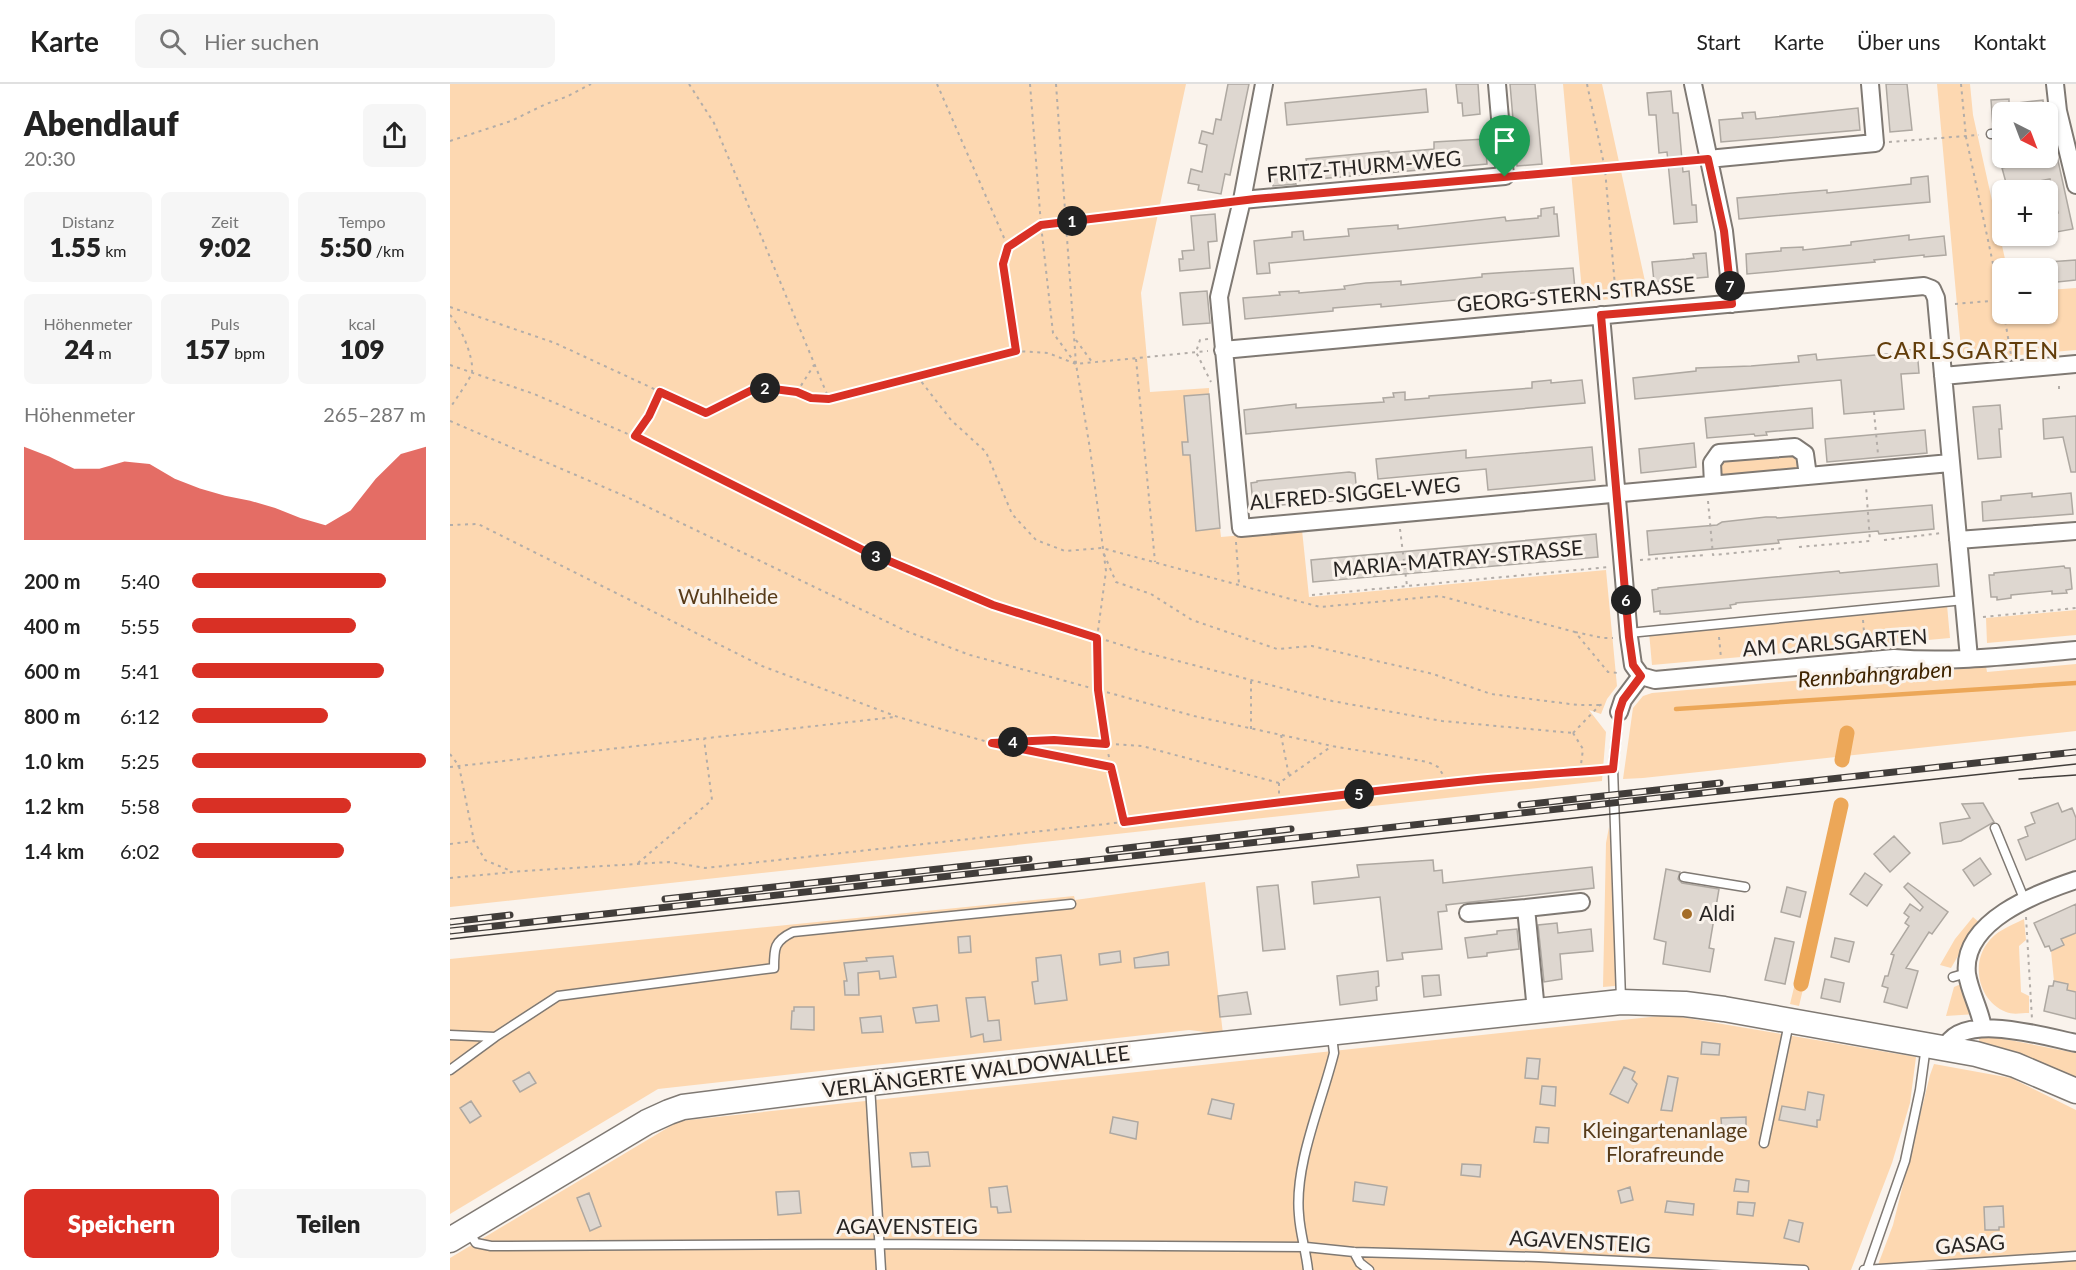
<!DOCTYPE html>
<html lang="de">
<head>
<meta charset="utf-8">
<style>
	:root { --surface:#fff; --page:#f6f6f6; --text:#222; --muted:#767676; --line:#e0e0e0; --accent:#d93025 }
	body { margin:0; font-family:Lato,sans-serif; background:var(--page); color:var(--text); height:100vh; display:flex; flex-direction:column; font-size:22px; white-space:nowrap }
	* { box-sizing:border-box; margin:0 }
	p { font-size:20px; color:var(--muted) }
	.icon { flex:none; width:33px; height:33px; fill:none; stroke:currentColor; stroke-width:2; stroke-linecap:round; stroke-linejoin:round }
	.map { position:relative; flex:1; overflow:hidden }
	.drawer { display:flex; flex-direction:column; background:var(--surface); width:450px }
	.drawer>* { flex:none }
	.needle { width:39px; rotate:138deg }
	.buttons { position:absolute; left:1542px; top:18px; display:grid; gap:12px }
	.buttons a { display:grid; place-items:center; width:66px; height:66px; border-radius:9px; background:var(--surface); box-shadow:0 2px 4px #0004; font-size:30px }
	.pin { position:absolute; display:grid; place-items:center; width:51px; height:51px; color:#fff; margin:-62px -26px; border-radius:50% 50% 50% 0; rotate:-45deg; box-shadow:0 0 6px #0007 }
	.pin .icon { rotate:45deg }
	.km { position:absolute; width:30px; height:30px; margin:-15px; border-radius:50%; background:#222; color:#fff; font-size:16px; line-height:30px; text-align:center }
	.round { display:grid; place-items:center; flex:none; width:63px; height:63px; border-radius:9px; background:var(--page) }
	.overview { display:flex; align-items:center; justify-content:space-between; height:102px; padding:0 24px }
	h1 { font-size:33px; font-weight:800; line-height:45px }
	.stats { display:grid; grid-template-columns:repeat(3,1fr); gap:9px; height:102px; padding:6px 24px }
	.stats div { display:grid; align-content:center; border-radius:9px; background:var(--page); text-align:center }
	.stats b { font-size:26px; font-weight:800 }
	.stats small { font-size:16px; font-weight:400 }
	.stats p { font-size:16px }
	.chart { height:168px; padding:12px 24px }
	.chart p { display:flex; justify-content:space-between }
	.chart svg { width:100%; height:108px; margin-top:6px; fill:var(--accent); opacity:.7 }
	.cta { display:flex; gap:12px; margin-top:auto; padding:12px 24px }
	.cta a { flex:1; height:69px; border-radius:9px; background:var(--accent); color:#fff; font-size:24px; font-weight:800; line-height:69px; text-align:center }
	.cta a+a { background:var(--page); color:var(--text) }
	ul { padding:0 24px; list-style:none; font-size:20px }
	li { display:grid; grid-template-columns:96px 72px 1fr; align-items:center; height:45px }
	li i { height:15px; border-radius:8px; background:var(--accent) }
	header { display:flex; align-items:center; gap:36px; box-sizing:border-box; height:84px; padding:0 30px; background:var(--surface); border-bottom:2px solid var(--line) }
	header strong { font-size:28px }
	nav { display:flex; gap:33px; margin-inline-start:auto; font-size:21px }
	.search { width:420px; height:54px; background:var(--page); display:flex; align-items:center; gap:15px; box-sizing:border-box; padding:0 21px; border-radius:9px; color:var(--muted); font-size:22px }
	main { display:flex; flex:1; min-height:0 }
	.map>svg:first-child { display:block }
	.green { fill:#fdd8b1 }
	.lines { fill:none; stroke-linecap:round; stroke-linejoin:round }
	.stream { stroke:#eca758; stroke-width:4.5 }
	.canal { stroke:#eca758; stroke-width:15 }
	.building { fill:#ded7d0; stroke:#aea8a1; stroke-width:1.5 }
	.lane-casing { stroke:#7f7973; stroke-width:11 }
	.street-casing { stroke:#7f7973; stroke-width:20 }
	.secondary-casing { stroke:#7f7973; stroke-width:27 }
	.path { stroke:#b3ada8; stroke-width:2; stroke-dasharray:3 4.5; stroke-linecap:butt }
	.lane { stroke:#fff; stroke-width:8 }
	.street { stroke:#fff; stroke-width:16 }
	.secondary { stroke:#fff; stroke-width:24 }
	.tram { stroke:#413d3a; stroke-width:1.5 }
	.rail-casing { stroke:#413d3a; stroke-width:7 }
	.rail { stroke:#faf3ec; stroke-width:4.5; stroke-dasharray:14; stroke-linecap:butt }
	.route-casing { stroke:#fff; stroke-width:12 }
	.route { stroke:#d93025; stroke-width:8 }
	.poi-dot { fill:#a46d28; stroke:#faf3ec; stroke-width:2 }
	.labels { text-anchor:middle; stroke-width:6; stroke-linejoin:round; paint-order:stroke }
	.street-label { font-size:21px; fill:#282523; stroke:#faf3ec }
	.park-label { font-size:21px; fill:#573b19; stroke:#faf3ec }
	.poi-label { font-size:21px; fill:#282523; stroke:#faf3ec; text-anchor:start }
	.water-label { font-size:22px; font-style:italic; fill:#402502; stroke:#faf3ec }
	.quarter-label { font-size:24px; letter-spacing:1.5px; fill:#623d0b; stroke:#faf3ec }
</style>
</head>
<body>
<header>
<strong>Karte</strong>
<div class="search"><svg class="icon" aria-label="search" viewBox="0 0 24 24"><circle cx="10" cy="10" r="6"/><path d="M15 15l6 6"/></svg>Hier suchen</div>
<nav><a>Start</a><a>Karte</a><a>Über uns</a><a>Kontakt</a></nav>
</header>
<main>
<section class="drawer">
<div class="overview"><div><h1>Abendlauf</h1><p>20:30</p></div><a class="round"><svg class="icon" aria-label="share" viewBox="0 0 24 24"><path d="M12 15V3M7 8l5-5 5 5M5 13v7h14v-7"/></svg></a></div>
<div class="stats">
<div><p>Distanz</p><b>1.55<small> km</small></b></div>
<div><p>Zeit</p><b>9:02</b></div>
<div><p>Tempo</p><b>5:50<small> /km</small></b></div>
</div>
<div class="stats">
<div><p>Höhenmeter</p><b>24<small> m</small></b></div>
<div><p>Puls</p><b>157<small> bpm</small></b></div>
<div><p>kcal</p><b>109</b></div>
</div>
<div class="chart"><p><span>Höhenmeter</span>265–287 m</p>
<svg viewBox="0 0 160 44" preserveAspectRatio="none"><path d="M0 44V6L10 10L20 15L30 15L40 12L50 13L60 19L70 23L80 26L90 28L100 31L110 35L120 38L130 32L140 19L150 9L160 6V44z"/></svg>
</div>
<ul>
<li><b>200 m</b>5:40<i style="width:83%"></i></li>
<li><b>400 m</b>5:55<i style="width:70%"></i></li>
<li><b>600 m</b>5:41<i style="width:82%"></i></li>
<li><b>800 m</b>6:12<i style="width:58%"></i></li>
<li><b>1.0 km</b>5:25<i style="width:100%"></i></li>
<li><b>1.2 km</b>5:58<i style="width:68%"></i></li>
<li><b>1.4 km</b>6:02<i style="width:65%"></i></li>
</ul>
<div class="cta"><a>Speichern</a><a>Teilen</a></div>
</section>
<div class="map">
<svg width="1626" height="1186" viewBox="0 0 1626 1186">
	<rect width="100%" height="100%" fill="#faf3ec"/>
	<path class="green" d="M0,0h736l-45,209 9,99 59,-4v6l-24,2 11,134 24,-2 1,9 81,-7 7,67 297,-27 11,116 -10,13 -6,15 -12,-4 17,22 -4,49 -1152,126z
		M1113,0h39l46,211 -65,7z
		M1487,0h33l3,31 34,153h-5v46h46v-24l28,-2v62l-114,10z
		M1350,370l1,14 -81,9 -2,-15z
		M1497,521l3,33 -298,27 -3,-33z
		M1626,526v25l-89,8 -1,-25z
		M1626,580v67l-433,47 -20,1 10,-71 10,-12 9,-3 232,-20 2,-6 48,5 52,-6 1,6z
		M1393,737l-44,185 -9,-2 44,-182z
		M1159,743l5,54 1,105 -12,1 3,-144z
		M755,798l18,152 -34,-4 -531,59 -208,125v-255l624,-63 1,4z
		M1523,833l8,7 -16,20 -14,24 -11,-3 15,-26z
		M1574,835l2,21 -7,6 2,46 8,4v17c-8,0 -16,2 -23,-1 -26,-10 -35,-45 -20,-67 10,-15 23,-18 38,-26z
		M1626,849v59l-9,-2v-6l-13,-3 -3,-30 13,-6 -3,-6z
		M1511,900l15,30 -30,2 8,-29z
		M1219,931l247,42 -6,46 -18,60 -41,107h-1401v-12l229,-137z
		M1544,953l82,16v28l-97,-36v-7z
		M1484,980l77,14 65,32v160h-200l17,-45 37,-150z"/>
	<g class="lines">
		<path class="stream" d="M1226,625l400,-26"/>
		<path class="canal" d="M1392,676l5,-27
			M1351,900l40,-179"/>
	</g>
	<path class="building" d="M778,0h21l-19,91 -5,-1 -4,20 -23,-4 1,-5 -11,-2 3,-14 11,3 5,-27 -8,-2 3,-12 11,3 3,-15 5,1z
		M1006,0h22l2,30 -17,2 -1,-13h-4z
		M1060,0h25l7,80 -25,2z
		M1436,0h21l5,46 -22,2z
		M976,5l2,23 -141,13 -2,-22z
		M1221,7l2,22h5l5,59 6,-1 3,34h4l1,17 -23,2 -7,-72 -8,1 -3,-38h-7l-2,-22z
		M1559,15v5l34,-4 1,12h-42v15h-9l-2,-27z
		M1408,24l2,22 -139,12 -2,-22 24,-2 -1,-5 13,-1 1,7z
		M1035,55l2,25 -192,17 1,3 -23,2 -1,-19 35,-3 -1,-5 83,-8v2l45,-4v-7z
		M1607,72l16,73 -22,4 -3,-17 10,-3 -8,-34 -25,5v2l-17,4 -6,-22z
		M1478,92l2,26 -191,17 -2,-21 90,-8v3l84,-9v-6z
		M1104,123v7h3l2,22 -290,27 1,10 -13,1 -3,-33 38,-4v-5l11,-1 1,9 45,-4 -1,-7 50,-4v4l107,-12 1,4 32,-3v-2h3v-7z
		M765,130l2,27 -9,1 2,26 -30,3 -1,-12h4l-1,-8 12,-1 -3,-34z
		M1459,151v5l35,-4 2,19 -22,2v-2l-50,5 1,2 -128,12 -1,-20 35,-3v-3l22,-1v3l48,-5v-3z
		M1256,169l2,24 -54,5 -2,-20 34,-3 8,-1 -1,-4z
		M1626,176v20l-28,3v-21z
		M1123,184l2,21 -194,18v-3l-48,4v3l-88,8 -2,-21 37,-3 -1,-3 20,-1v2l46,-4 -1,-3 22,-3 35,-2v4l81,-8v-3z
		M757,207l3,32 -27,2 -3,-32z
		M1467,265l2,24 -18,1 3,35 -60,5 -3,-34 -206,19 -2,-21 63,-7v-3l55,-2 48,-4 -1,-6 18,-2 1,6 82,-7v-2z
		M1101,296v3l31,-3 3,23 -339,31 -2,-24 52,-6v4l88,-6 -1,-4 11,-1 -1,-4 12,-1v8l24,-2v-2l103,-8v-6z
		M759,310l11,134 -24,3 -6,-76h-7l-1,-13h6l-4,-46z
		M1550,321l2,24h-3l2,28 -23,2 -5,-52z
		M1362,324l1,20 -47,4 1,3 -12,1 -1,-2 -47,4 -2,-20z
		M1626,332v56h-5l-8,-35 -19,2 -1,-20z
		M1475,346l2,23 -100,9 -2,-23z
		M1244,359l2,24 -55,6 -2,-24z
		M1142,363l3,33 -107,10 -2,-21 -108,10 -2,-20 90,-9v8z
		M899,388l6,1 2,22 -6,1v3l-92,8v-3l-6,1 -2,-22 6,-1v-1z
		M1582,409v4l39,-4 2,21 -90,7 -1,-19 19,-2v-4z
		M1482,421l2,24 -55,5 -1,-3 -100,9 1,3 -130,12 -2,-24 70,-6 5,-3 44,-5h10l1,1z
		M1146,450l2,23 -285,25 -2,-22z
		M1487,480l2,22 -203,17v1l-6,1 1,3 -64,6h-7v-3l-6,1 -2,-22 6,-1v-1l181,-17 1,2z
		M1614,482l1,2h5l2,21 -6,1 1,3 -15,1v-3l-41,4v3l-14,2v-3h-6l-2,-22h5v-2z
		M1533,719l11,19 -33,19 -18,3 -3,-21 30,-5 -8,-14z
		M1608,719l4,9 10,-4 4,10v21l-50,21 -8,-20 10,-4 -3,-9 10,-4 -4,-10z
		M1444,752l16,17 -20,19 -16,-18z
		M1530,774l11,16 -17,12 -11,-16z
		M983,776l1,11 8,-1 1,13 149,-16 2,21 -148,17 1,6 -9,1 4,37 -40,4 1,6 -16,2 -7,-64 -66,7 -2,-22 47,-5 -2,-12z
		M1216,785l14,3 -2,7 4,4 37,6 -10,59 5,1 -4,23 -47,-8 3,-22 -12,-3z
		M1415,789l17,12 -15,21 -17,-12z
		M1458,799l40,29 -16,22 -3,-2 -23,36 12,3 -11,37 -23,-6 4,-14 -6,-2 3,-10h3l6,-21 -3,-1 18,-28 -4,-3 4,-6 -5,-4 6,-9 10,7 3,-4 -19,-20z
		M828,801l7,64 -22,2 -6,-64z
		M1337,803l19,5 -6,25 -19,-5z
		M1626,820v29l-15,6 3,6 -13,6 -2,-5 -4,1 -11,-24z
		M1107,839l1,10 33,-4 2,22 -33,3 2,25 -18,3 -6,-57z
		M1067,845l2,20 -32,4v3l-19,2 -3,-20 32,-4v-3z
		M520,852l1,16 -12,1 -1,-16z
		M1325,854l19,4 -9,42 -20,-4z
		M1385,854l19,4 -5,20 -18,-5z
		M670,867l1,11 -21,3 -1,-11z
		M718,868l1,13 -34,3 -1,-10z
		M611,871l6,45 -32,4 -3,-22 6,-1 -2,-23z
		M443,872l3,21 -16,2 -1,-8 -21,2 1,22h-14l-1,-14h3l-3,-18 23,-2 -1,-3z
		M928,887l1,15 -3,1 1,13 -37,5 -3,-29z
		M989,891l2,20 -17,2 -2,-21z
		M1375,895l19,4 -4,19 -19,-4z
		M1604,897l14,3 -1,6 9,2v27l-32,-8 5,-25h4z
		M797,908l4,22 -31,3 -2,-21z
		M535,913l3,24 11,-1 2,20 -17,2 -1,-8 -12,3 -5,-39z
		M487,921l2,16 -23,2 -3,-15z
		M344,923h20v23l-23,-1 1,-18h2z
		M431,932l2,16 -21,1 -2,-15z
		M1252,958l18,2 -1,11 -18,-1z
		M1077,974l13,1 -2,20 -13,-1z
		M1174,983l11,5 -3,7 5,5 -9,19 -18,-9z
		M79,988l7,11 -16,9 -7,-11z
		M1218,992l10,2 -6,33 -11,-1z
		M1092,1002l14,1 -1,19 -15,-2z
		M1358,1008l16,3 -4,25h-3v7l-38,-7 3,-14 23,4z
		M762,1015l22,5 -3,15 -23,-5z
		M21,1017l10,15 -11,7 -10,-15z
		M663,1033l25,5 -2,17 -26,-6z
		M1296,1033v14l-24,1 -1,-14z
		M1086,1043l13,1 -1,15 -14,-1z
		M478,1068l2,14 -18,1 -2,-14z
		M1012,1080l19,1 -1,12 -19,-2z
		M1286,1095l13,2 -1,11 -14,-1z
		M905,1098l32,5 -3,18 -31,-4z
		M557,1102l4,26 -13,1 -1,-6h-6l-2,-19z
		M1180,1103l3,13 -12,3 -3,-12z
		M349,1107l2,22 -23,2 -2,-23z
		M139,1109l12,33 -11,5 -13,-33z
		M1217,1117l27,3 -1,11 -28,-3z
		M1288,1118l17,1 -2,13 -16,-2z
		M1553,1122l1,21h-5v3h-14l-1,-23z
		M1339,1136l14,3 -4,19 -15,-4z"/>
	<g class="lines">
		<defs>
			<path id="lane" d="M1598,45l14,-1
				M1541,50l11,-1
				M1179,549l335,-33
				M1169,628l-6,57 8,230
				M1545,744l30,73
				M1234,793l61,10
				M1503,893l14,-4
				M0,951l45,2 63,-41 216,-28c0,-20 0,-27 19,-36l278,-28
				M0,986l45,-33
				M420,1001l11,185
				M1314,1059l25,-120
				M18,1147l8,12 15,3 389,-2 426,3 48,5 185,5 265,13
				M904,1168l6,11 9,7
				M858,1186c-2,-19 -8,-37 -9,-55 -5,-50 23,-113 35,-162l-2,-17
				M1414,1186l212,-14
				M1417,1186l38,-109 15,-71 6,-44"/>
			<path id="street" d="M814,0l-22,116 -23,97 22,231 709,-65
				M1243,0l31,147 8,73
				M1605,0l3,27 18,74
				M1258,75l167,-16 -5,-59
				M792,116l263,-24 -8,-92
				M1151,231l28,322 4,28 8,11
				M773,266l701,-64 8,3 4,9 33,360
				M1493,292l133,-12
				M1263,400l-1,-21 7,-10 76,-6 10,7 3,22
				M1508,456l118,-9
				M1169,628l4,-12 18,-24 14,4 239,-22c61,5 122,-3 182,-8
				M1018,829l58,-5
				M1086,927l-10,-103 55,-6
				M1533,944c-3,-19 -13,-35 -16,-54 -6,-53 70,-81 109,-94
				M1495,965c14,-39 101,-12 131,-6"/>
			<path id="secondary" d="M0,1156l197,-118 22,-10 14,-5 187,-24 335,-37 416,-44 64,2 39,5 252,45 39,11 61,26"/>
		</defs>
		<use href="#lane" class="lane-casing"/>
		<use href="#street" class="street-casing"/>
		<use href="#secondary" class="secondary-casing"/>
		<path class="path" d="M239,0l25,39 115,276
			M487,0l71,163
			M580,0l11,141 12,108 23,31 14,85 16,122 -9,67 1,52 8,54 18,78
			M606,0l20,280
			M1137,0l18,85 11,129
			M1511,0l5,53 36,169
			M0,57l61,-20 35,-17 20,-7 25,-13
			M1439,58l90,-7
			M1070,91l173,-15
			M1505,220l46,-4
			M0,223l105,36 151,70 52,-26 39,5 14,6 18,1 187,-48 32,2 28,11 132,-13
			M1554,230l7,41
			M0,231c10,10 24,42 22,57 -2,8 -17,28 -22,36
			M758,255l-8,1 -4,12 15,30
			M626,256l16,22
			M566,267l-13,-87 5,-17 33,-22 183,-23
			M686,275l19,203
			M0,281l84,29 101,43 228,113 130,55 154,48 185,48 110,20 131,12
			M467,292l34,44 35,32 26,62 24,26 29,11 37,-3 218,59 120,-11 135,36 33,40 10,1
			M1609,302v3
			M347,308l17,-27
			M1424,328l4,42
			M0,337l177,76 279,134 64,24 224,61 138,30 96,16 10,5 11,17
			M185,353l14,-21 11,-24
			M1258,417l5,54 72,-7
			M0,441l28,-1 284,142 136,51 94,26 62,-3 88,6 137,37
			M950,445l7,57
			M1434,456l58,-7
			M786,458l3,42
			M1349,463l71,-6 -4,-55
			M654,470l12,28 35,12 41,26 85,29 35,-3 121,28 58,20 87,11h22l3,2
			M1190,476l65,-5
			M862,511l297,-28
			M1533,533l93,-9
			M1413,536l2,24
			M1125,548l28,6h10
			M1269,553l2,21
			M801,597v48
			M1123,649l27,-28 6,-1
			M1123,649l10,16 -3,23
			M831,651l8,41
			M548,660l113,23
			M0,670l9,12 15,75 11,19 26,11
			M0,683l445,-50
			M829,717v-18l53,-37
			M0,760l24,-3
			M188,779l74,-63 -8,-61
			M0,794l73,-7 146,-9 36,6 419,-46 155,-21 32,-1 155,-19 135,-11
			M1576,833l6,102"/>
		<use href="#lane" class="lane"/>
		<use href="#street" class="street"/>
		<use href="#secondary" class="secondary"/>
		<path class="tram" d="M1569,695l57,-4
			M0,855l1626,-175"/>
		<defs>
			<path id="rail" d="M1071,721l199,-22
				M659,766l182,-21
				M215,815l364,-40
				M0,838l60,-7
				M0,847l1626,-179"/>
		</defs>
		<use href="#rail" class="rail-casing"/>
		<use href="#rail" class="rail"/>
	</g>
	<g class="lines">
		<defs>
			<path id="route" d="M1258,75l16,72 8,73 -131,11 28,322 4,28 8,11 -18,24 -4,12 -6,57c-48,4 -97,7 -145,12 -115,12 -229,26 -344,41l-13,-55 -119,-24 62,-3 52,4 -8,-54 -1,-52 -104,-33 -130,-55 -228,-114 14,-20 11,-24 46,21 52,-26 39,5 14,6 18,1 187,-48 -13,-87 5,-17 33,-22 214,-26z"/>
		</defs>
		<use href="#route" class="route-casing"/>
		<use href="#route" class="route"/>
	</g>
	<circle class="poi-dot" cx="1237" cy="830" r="6"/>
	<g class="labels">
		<g class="street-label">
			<text transform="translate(914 83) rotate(-5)" y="7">FRITZ-THURM-WEG</text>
			<text transform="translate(1126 211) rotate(-5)" y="7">GEORG-STERN-STRASSE</text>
			<text transform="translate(905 410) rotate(-5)" y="7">ALFRED-SIGGEL-WEG</text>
			<text transform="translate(1008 475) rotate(-5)" y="7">MARIA-MATRAY-STRASSE</text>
			<text transform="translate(1385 559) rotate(-4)" y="7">AM CARLSGARTEN</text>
			<text transform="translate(526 988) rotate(-7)" y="7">VERLÄNGERTE WALDOWALLEE</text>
			<text x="457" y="1150">AGAVENSTEIG</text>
			<text transform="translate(1130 1158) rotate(3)" y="7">AGAVENSTEIG</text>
			<text transform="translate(1520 1161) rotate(-4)" y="7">GASAG</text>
		</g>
		<g class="park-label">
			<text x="278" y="520">Wuhlheide</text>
			<text x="1215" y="1054">Kleingartenanlage<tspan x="1215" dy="24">Florafreunde</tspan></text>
		</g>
		<g class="poi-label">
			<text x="1249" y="837">Aldi</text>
		</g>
		<g class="water-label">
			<text transform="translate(1425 590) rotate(-4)" y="8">Rennbahngraben</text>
		</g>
		<g class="quarter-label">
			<text x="1518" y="275">CARLSGARTEN</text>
		</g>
	</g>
</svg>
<div class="buttons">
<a><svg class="needle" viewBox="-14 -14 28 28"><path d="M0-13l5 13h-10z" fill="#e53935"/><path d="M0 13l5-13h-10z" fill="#767676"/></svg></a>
<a>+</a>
<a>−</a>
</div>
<div class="pin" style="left:1055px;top:93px;background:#1e9e55"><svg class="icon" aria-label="arrive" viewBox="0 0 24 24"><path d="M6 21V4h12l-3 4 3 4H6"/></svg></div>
<b class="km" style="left:622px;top:137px">1</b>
<b class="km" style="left:315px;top:304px">2</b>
<b class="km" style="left:426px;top:472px">3</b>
<b class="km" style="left:563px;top:658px">4</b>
<b class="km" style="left:909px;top:710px">5</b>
<b class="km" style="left:1176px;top:516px">6</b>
<b class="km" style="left:1280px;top:202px">7</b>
</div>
</main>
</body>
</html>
